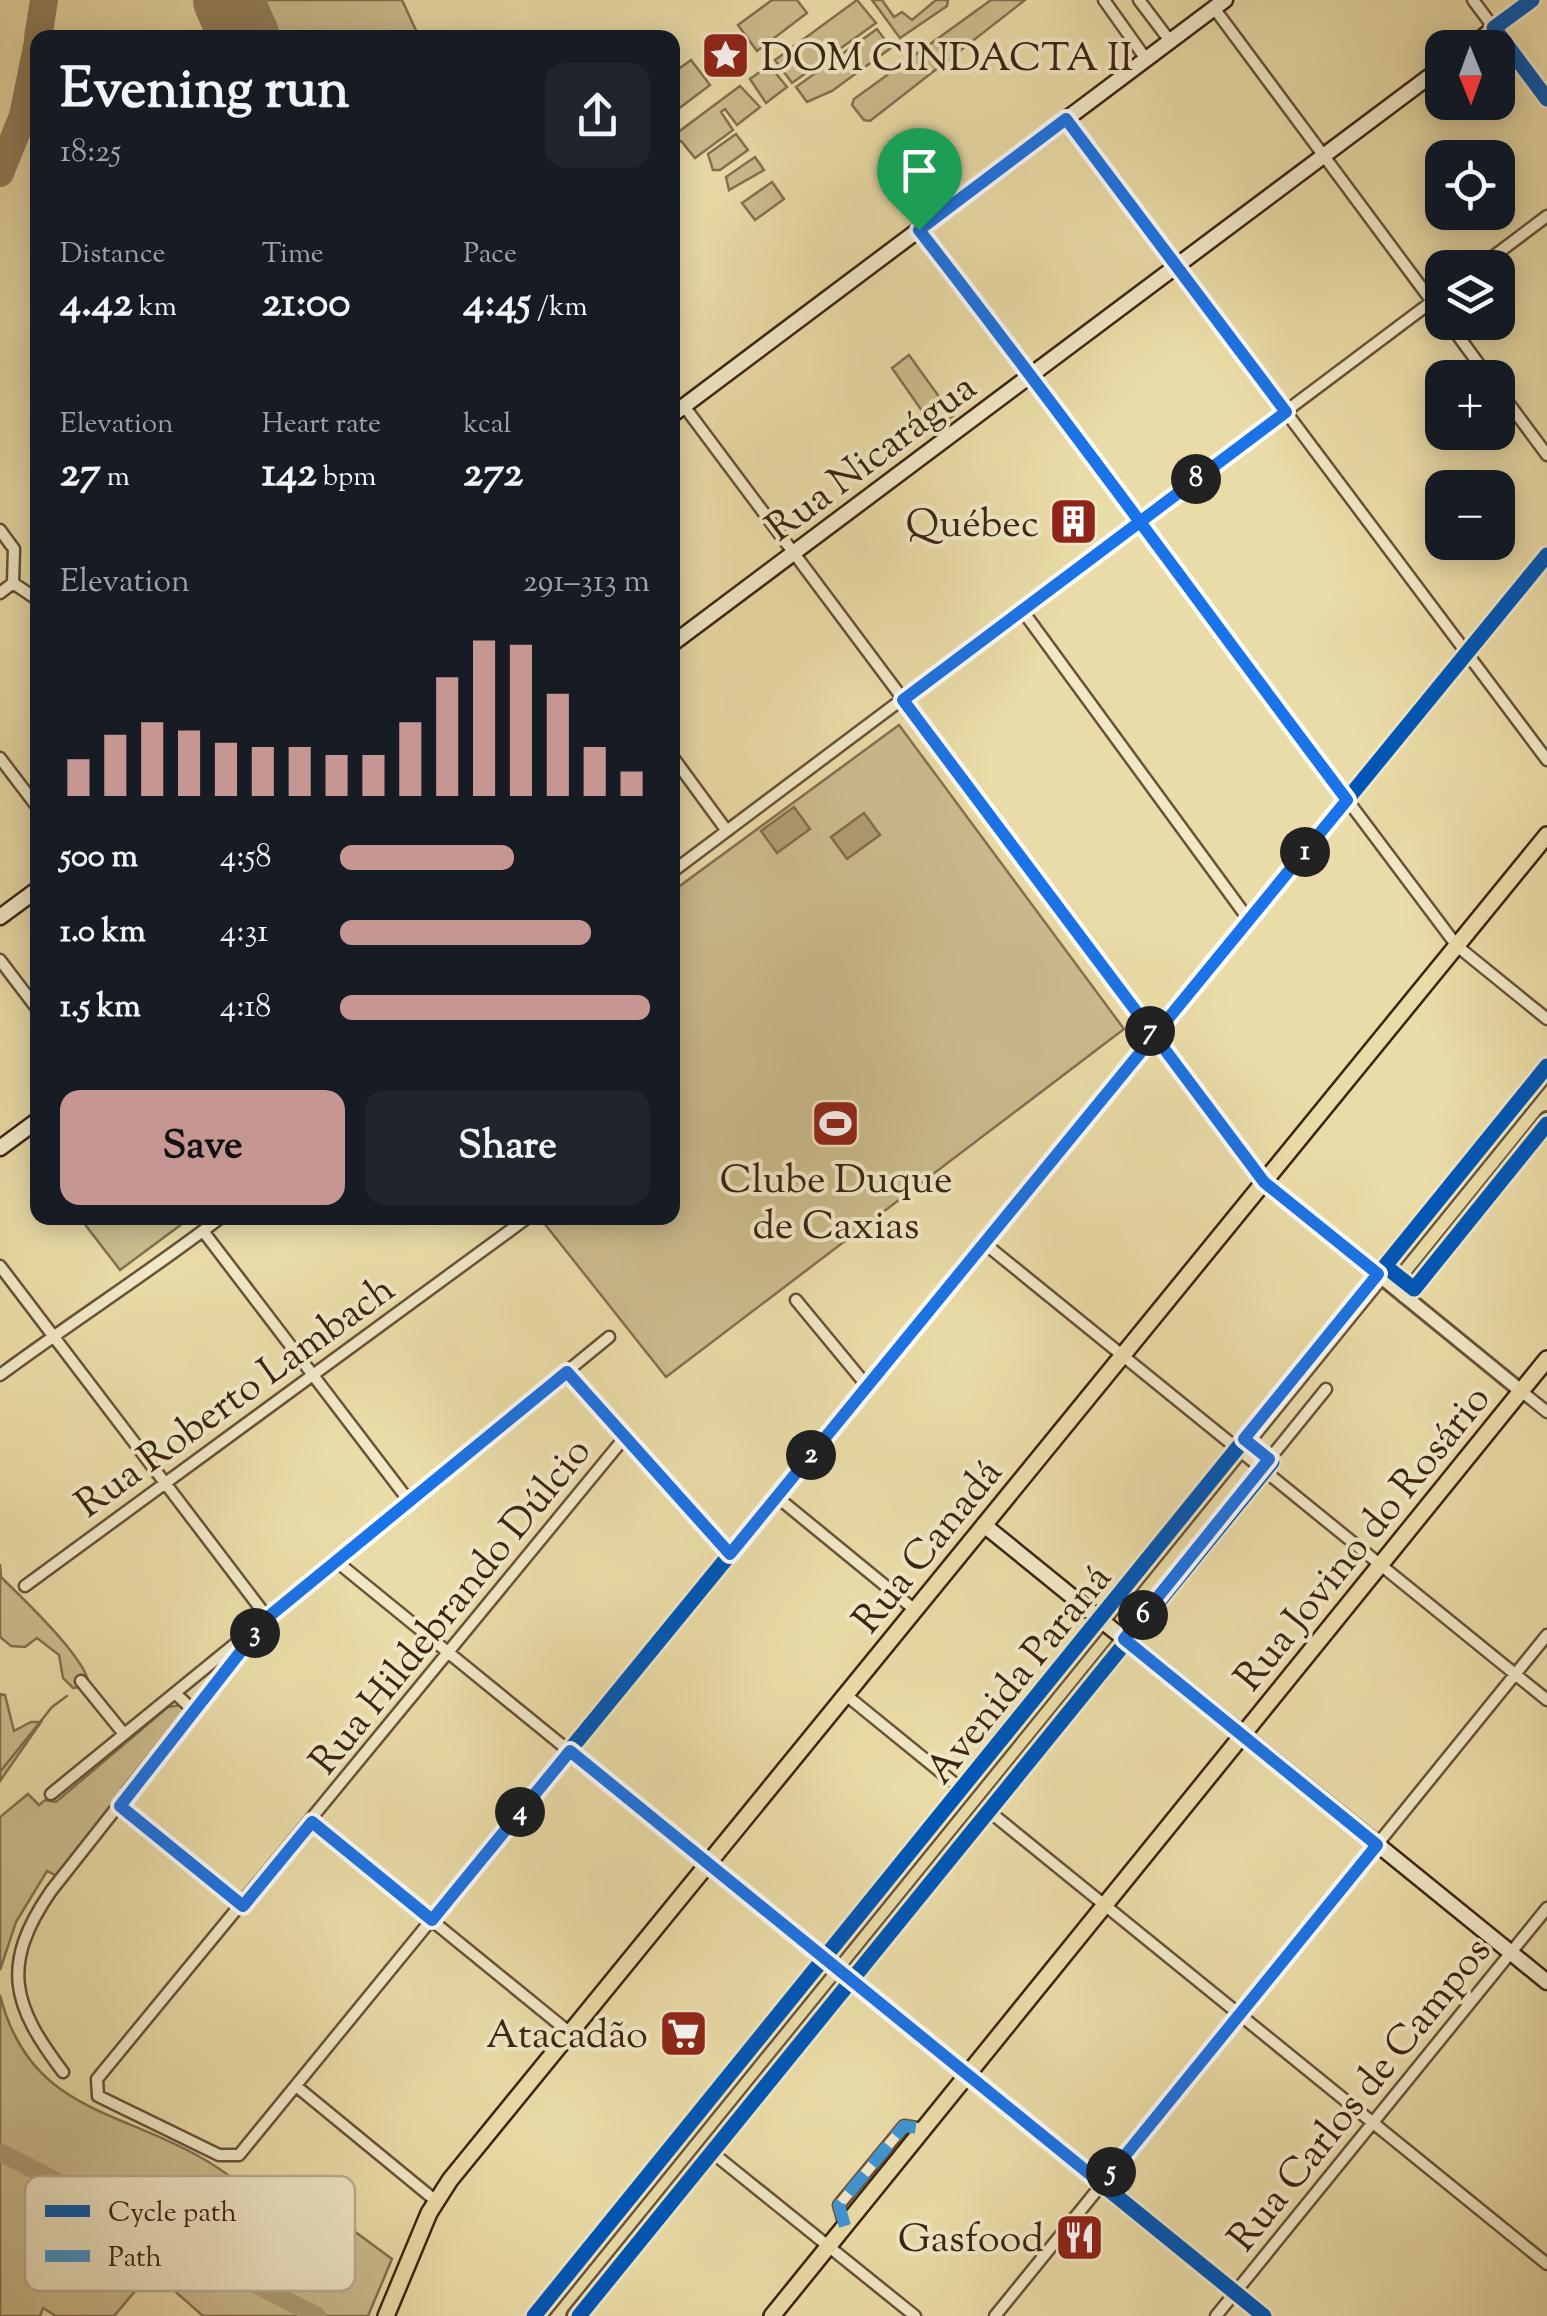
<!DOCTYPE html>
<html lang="en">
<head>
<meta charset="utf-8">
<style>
	:root { --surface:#171b24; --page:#20242c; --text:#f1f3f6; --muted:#9ea1a6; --accent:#c59692 }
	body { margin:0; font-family:"Sorts Mill Goudy",serif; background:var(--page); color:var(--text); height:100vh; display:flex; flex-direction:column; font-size:38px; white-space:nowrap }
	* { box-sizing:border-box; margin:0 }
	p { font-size:32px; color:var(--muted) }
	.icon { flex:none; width:55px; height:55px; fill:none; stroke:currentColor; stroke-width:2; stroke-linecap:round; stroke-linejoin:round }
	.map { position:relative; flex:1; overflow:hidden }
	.details { position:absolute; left:30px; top:30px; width:650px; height:1195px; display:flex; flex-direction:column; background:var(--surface); border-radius:20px; box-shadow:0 5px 25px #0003 }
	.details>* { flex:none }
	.needle { width:65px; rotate:179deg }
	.fabs { position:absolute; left:1425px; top:30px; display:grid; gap:20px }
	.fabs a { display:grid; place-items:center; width:90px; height:90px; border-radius:20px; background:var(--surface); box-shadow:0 5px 25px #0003; font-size:50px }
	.pin { position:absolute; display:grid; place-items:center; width:85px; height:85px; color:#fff; margin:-102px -42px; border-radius:50% 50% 50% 0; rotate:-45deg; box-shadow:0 0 10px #0007 }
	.pin .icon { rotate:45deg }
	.km { position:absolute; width:50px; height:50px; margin:-25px; border-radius:50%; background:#222; color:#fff; font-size:28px; line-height:50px; text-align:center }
	.round { display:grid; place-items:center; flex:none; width:105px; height:105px; border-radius:20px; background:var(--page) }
	.overview { display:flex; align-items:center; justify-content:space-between; height:170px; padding:0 30px }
	h1 { font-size:55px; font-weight:700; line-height:75px }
	.metrics { display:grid; grid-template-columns:repeat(3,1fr); gap:15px; height:170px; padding:10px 30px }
	.metrics div { display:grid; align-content:center }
	.metrics b { font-size:42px; font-weight:700 }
	.metrics small { font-size:28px; font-weight:400 }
	.metrics p { font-size:28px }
	.chart { height:280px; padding:20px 30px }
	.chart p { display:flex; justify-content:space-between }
	.chart svg { width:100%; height:180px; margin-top:10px; stroke:var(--accent); stroke-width:6 }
	.cta { display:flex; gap:20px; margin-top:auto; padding:20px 30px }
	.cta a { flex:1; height:115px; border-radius:20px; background:var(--accent); color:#111; font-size:40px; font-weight:700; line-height:115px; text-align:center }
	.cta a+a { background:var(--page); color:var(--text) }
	ul { padding:0 30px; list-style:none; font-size:32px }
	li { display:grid; grid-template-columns:160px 120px 1fr; align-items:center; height:75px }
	li i { height:25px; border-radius:12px; background:var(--accent) }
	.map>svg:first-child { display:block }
	.green { fill:#ccbd8e; stroke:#847050; stroke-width:2.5 }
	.water { fill:#af9d75; stroke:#816d4d; stroke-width:2.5 }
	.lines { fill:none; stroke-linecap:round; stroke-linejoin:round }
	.stream { stroke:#816d4d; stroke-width:2.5 }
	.river { stroke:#af9d75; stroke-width:18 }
	.taxiway { stroke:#93805d; stroke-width:28 }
	.runway { stroke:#93805d; stroke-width:70 }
	.minor-casing { stroke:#685238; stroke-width:15 }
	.tertiary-casing { stroke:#685238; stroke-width:18 }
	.secondary-casing { stroke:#3c2412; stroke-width:19 }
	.primary-casing { stroke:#3c2412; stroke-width:20 }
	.minor { stroke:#f1e8c6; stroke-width:10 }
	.tertiary { stroke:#f1e8c6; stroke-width:12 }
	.secondary { stroke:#f1e8c6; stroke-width:14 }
	.primary { stroke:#eadca8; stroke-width:15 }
	.quiet { stroke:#3f95d3; stroke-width:12; stroke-dasharray:25 12; stroke-linecap:butt }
	.cycleway-casing { stroke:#f1e8c6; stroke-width:21 }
	.cycleway { stroke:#0057b8; stroke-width:15 }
	.route-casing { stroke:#fff; stroke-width:20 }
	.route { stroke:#1a73e8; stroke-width:12 }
	.labels { text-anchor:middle; stroke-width:8; stroke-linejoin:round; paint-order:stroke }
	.poi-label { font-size:40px; fill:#3c2412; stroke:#f1e8c6; text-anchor:end }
	.street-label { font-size:40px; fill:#3c2412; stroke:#f1e8c6 }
	.key { fill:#f1e8c6; stroke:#bbad90; stroke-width:2.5 }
	.key-label { font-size:28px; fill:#3c2412 }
</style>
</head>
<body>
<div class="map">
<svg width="1547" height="2316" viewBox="0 0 1547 2316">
	<rect width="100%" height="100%" fill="#eadca8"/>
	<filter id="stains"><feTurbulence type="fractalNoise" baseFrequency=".002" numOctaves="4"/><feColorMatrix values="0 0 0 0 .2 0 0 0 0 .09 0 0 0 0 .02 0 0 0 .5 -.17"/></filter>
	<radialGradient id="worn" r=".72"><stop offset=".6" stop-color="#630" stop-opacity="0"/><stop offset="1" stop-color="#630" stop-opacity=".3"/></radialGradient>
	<path class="green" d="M252,0h150l17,37h-151z
		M772,0h25l10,13 -50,38 -19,-26z
		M857,0l19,23 -84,60 -17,-23z
		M872,0h10l12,17 8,-5 10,8 24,-20h12l-1,6 -47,32z
		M991,0h34l-155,121 -6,-1 -12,-15 2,-6z
		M877,29l14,19 -59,43 -25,11 -11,-15z
		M691,60l19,25 -37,28v-40z
		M769,65l18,22 -21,16 -16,-24z
		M740,86l20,21 -23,18 -12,-16 -4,3 12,18 -38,28 -14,-17 -8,5v-10z
		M736,134l12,16 -28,20h-7l-5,-16z
		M755,157l9,13 -35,20 -3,-13z
		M772,182l12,17 -29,21 -13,-17z
		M909,355l44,61 -19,12 -42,-60z
		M899,725l225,304 -458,348 -126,-159h132l1,-327z
		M80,1218h110l-70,52z
		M0,1564l1,13c19,19 88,83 88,109l-16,2 -10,-10 -4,-23 -22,-17 -12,9 -14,-1 -11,-9z
		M0,1694l5,1 9,36 17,-9h10l-41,59z
		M182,1705l5,8 -7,14 -6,-4 -52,65 6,5 -69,84 -12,-6 -31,51 -16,48v-153l28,-23 11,11 6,-5 11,2 112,-95z
		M0,1995c29,115 116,114 200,162 35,19 67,51 97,75l12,-13 4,3 4,-4 14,11 8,-9 53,39 -24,57h-165l-51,-45 -38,45h-58l-13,-8 -3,8h-40z"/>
	<path class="water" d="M794,807l16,22 -33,24 -16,-22z
		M864,813l16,22 -33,24 -16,-22z"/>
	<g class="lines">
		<path class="stream" d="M0,1772l52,-65 15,-11"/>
		<path class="river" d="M0,2152l317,164"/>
		<path class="taxiway" d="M38,38l6,-38
			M0,173l23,-57 15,-74"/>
		<path class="runway" d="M228,0l17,38"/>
		<defs>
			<path id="minor" d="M1104,0l42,59
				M1139,0l31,41
				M1473,0l74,99
				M1214,8l228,307
				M1066,119l481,641
				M919,230l538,716 90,73
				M1478,268l69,-52
				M1448,322l41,56
				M1498,389l49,66
				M684,406l580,776 116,94
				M0,530l14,19 -1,34
				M13,583l25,17
				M0,593l13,-10
				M1022,610l227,310
				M672,756l55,75
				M0,758l38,50
				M672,872l770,-578
				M0,960l38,50
				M203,1231l206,270
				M984,1243l563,457
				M0,1266l267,351 -216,274c-51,74 -39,114 12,181
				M796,1300l71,86
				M567,1372l163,182
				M0,1375c73,-54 148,-102 220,-157
				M1521,1391l26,21
				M625,1437l-528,642 1,17 121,59h20l1308,-1600
				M777,1497l138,113
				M336,1561l372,303
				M25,1586l502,-368
				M265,1619l344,-282
				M1124,1639l202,-250
				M81,1681l43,53
				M175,1693l20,19
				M846,1695l118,96
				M51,1794l201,-164
				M120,1806l123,100
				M985,1808l562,456
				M311,1822l259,211
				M296,2086l140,115
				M709,2150l206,166
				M845,2226l-6,-21 65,-79 20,3
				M995,2316l552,-681
				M1216,2316l331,-408"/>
			<path id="tertiary" d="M1380,1276l141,115
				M1404,1296l143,-177
				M708,1864l556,452
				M539,2316l1008,-1244
				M574,2316l550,-677"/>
			<path id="secondary" d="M1468,48l64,-48
				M672,415l553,-415
				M672,644l770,-577
				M0,917l38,-28
				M0,1148l38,-28
				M984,1525l563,457"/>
			<path id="primary" d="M386,2316l43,-103 21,-33 1097,-1345
				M772,2316l775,-957"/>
		</defs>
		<use href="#minor" class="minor-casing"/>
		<use href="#tertiary" class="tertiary-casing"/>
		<use href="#secondary" class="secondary-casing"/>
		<use href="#primary" class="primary-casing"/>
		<use href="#minor" class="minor"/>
		<use href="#tertiary" class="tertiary"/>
		<use href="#secondary" class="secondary"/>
		<use href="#primary" class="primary"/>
		<path class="quiet" d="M845,2226l-6,-21 65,-79 20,3"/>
		<defs>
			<path id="cycleway" d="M1532,0l-38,28 53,71
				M1385,1266l29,23 133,-165
				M534,2316l1013,-1250
				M579,2316l693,-854 -27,-23
				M1264,2316l-695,-565 978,-1196"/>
		</defs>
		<use href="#cycleway" class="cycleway-casing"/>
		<use href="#cycleway" class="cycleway"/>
	</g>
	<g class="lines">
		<defs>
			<path id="route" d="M919,230c146,187 285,380 428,570l-617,754 -163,-182 -300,246 -147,188 123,100 69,-84 120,98 138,-169 532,433 275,-339 -253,-206 145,-180 -25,-20 134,-165 -114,-92 -361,-482c128,-96 255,-193 383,-288l-220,-293 -147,111"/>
		</defs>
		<use href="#route" class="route-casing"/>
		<use href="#route" class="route"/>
	</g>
	<defs>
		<symbol id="sight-square" viewBox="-11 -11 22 22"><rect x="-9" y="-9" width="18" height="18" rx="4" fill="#8f2418" stroke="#f1e8c6"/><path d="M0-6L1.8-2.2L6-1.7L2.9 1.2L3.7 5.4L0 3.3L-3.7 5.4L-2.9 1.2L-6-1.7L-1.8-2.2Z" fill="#fff"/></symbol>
		<symbol id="building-square" viewBox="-11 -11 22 22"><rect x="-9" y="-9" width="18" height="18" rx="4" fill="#8f2418" stroke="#f1e8c6"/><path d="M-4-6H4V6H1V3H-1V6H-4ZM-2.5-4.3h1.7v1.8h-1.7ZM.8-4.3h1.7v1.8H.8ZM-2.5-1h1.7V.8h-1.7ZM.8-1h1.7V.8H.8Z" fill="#fff"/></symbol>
		<symbol id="stadium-square" viewBox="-11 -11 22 22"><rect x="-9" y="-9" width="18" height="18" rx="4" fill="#8f2418" stroke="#f1e8c6"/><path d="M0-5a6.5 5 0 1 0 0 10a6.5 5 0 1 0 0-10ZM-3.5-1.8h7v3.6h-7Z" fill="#fff"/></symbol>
		<symbol id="supermarket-square" viewBox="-11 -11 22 22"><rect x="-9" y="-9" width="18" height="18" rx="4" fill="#8f2418" stroke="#f1e8c6"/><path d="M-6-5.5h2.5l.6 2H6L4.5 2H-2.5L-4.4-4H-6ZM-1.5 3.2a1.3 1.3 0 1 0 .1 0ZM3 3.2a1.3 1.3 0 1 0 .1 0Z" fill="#fff"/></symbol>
		<symbol id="restaurant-square" viewBox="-11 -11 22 22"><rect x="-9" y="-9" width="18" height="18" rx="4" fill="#8f2418" stroke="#f1e8c6"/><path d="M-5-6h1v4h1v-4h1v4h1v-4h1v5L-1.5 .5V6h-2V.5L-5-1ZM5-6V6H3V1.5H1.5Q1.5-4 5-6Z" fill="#fff"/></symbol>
	</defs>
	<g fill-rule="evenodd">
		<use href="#sight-square" x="698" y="28" width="55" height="55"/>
		<use href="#building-square" x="1046" y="494" width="55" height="55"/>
		<use href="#stadium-square" x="808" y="1096" width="55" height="55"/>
		<use href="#supermarket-square" x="656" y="2006" width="55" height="55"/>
		<use href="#restaurant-square" x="1052" y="2210" width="55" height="55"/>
	</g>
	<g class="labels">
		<g class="poi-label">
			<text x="761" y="70" text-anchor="start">DOM CINDACTA II</text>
			<text x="1039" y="536">Québec</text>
			<text x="836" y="1192" text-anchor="middle">Clube Duque<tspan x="836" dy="46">de Caxias</tspan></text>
			<text x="648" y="2047">Atacadão</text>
			<text x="1044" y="2251">Gasfood</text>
		</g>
		<g class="street-label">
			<text transform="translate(870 456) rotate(-37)" y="14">Rua Nicarágua</text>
			<text transform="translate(234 1395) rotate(-36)" y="14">Rua Roberto Lambach</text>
			<text transform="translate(1361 1537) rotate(-51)" y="14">Rua Jovino do Rosário</text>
			<text transform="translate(926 1545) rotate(-51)" y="14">Rua Canadá</text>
			<text transform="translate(449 1605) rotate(-51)" y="14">Rua Hildebrando Dúlcio</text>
			<text transform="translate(1017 1673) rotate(-51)" y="14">Avenida Paraná</text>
			<text transform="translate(1358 2093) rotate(-51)" y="14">Rua Carlos de Campos</text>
		</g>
	</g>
	<rect x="25" y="2176" width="330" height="115" rx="15" class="key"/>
	<rect x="45" y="2205" width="45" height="12" fill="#0057b8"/>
	<rect x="45" y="2250" width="45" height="12" fill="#3f95d3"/>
	<g class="key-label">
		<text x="108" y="2221">Cycle path</text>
		<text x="108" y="2266">Path</text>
	</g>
	<rect width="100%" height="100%" filter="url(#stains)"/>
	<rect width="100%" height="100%" fill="url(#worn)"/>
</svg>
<div class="fabs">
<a><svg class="needle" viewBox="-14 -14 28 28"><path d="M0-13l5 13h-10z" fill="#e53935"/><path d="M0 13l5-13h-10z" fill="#9ea1a6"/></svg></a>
<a><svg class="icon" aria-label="locate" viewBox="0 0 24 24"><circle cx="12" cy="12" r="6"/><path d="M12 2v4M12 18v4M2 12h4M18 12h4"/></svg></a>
<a><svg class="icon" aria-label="layers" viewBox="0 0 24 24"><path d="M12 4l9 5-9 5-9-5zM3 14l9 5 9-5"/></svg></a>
<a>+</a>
<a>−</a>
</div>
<div class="pin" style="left:919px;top:230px;background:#1e9e55"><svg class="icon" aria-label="arrive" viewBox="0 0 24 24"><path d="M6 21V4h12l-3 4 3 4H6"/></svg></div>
<b class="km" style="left:1305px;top:852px">1</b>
<b class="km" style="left:811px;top:1455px">2</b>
<b class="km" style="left:255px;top:1633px">3</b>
<b class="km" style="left:520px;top:1812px">4</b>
<b class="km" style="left:1111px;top:2172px">5</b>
<b class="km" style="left:1143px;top:1615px">6</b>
<b class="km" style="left:1150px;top:1031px">7</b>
<b class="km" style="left:1196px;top:479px">8</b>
<section class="details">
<div class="overview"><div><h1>Evening run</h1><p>18:25</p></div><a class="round"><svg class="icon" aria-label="share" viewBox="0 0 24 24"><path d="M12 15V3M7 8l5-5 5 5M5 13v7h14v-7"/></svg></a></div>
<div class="metrics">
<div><p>Distance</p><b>4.42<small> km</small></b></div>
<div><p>Time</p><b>21:00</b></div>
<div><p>Pace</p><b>4:45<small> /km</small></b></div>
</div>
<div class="metrics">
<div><p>Elevation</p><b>27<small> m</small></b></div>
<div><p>Heart rate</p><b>142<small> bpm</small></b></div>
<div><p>kcal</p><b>272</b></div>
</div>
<div class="chart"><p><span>Elevation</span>291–313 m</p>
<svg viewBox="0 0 160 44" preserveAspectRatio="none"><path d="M5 44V35M15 44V29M25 44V26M35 44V28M45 44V31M55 44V32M65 44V32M75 44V34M85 44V34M95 44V26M105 44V15M115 44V6M125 44V7M135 44V19M145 44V32M155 44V38"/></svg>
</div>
<ul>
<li><b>500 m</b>4:58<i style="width:56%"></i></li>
<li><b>1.0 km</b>4:31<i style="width:81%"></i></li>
<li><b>1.5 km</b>4:18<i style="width:100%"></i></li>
</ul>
<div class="cta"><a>Save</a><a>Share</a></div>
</section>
</div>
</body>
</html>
